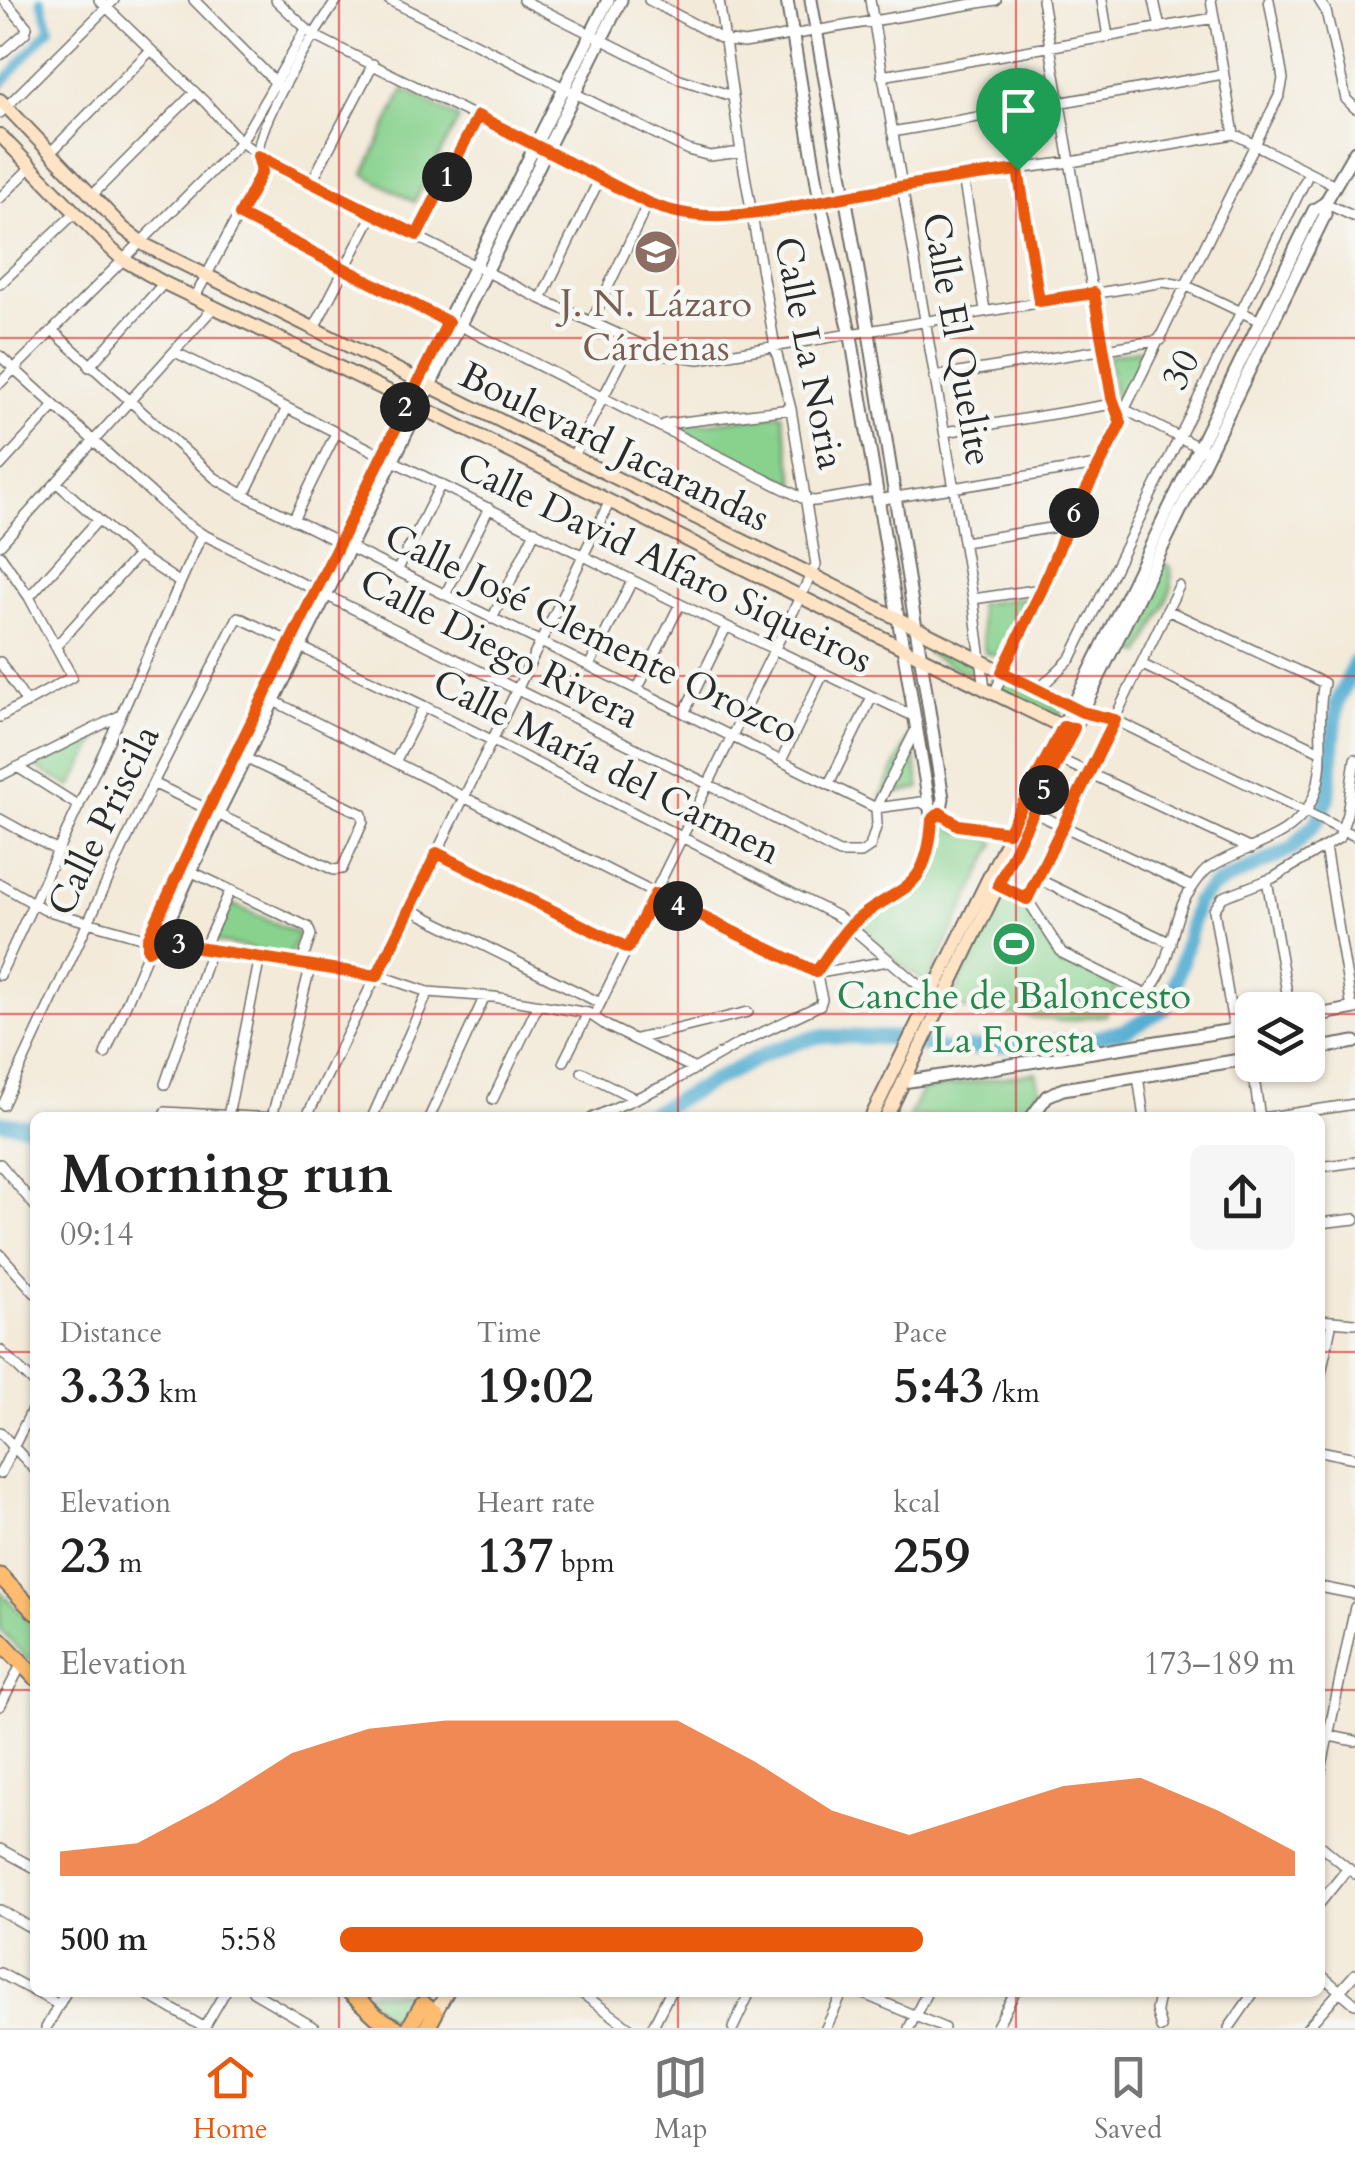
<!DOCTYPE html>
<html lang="en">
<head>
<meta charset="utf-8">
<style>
	:root { --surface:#fff; --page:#f6f6f6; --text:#222; --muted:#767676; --line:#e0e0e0; --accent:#ea580c }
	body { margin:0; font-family:Cardo,serif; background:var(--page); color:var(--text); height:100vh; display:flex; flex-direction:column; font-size:38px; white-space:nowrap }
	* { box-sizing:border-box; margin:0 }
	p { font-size:32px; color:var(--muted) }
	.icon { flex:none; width:55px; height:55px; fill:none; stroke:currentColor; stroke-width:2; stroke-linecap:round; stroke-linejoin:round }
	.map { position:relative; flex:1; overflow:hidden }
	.details { position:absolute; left:30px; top:1112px; width:1295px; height:885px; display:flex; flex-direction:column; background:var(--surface); border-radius:15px; box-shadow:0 2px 8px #0004 }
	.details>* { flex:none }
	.fabs { position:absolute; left:1235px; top:992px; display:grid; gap:20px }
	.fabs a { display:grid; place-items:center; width:90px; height:90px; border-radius:15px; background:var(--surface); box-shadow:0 2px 8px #0004; font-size:50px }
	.pin { position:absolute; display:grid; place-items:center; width:85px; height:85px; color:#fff; margin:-102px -42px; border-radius:50% 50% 50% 0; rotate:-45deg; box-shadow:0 0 10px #0007 }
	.pin .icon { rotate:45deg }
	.km { position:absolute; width:50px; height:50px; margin:-25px; border-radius:50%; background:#222; color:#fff; font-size:28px; line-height:50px; text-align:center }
	.round { display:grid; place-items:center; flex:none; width:105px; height:105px; border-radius:15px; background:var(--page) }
	.summary { display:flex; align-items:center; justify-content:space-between; height:170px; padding:0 30px }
	h1 { font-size:55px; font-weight:700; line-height:75px }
	.figures { display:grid; grid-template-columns:repeat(3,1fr); gap:15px; height:170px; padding:10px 30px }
	.figures div { display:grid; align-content:center }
	.figures b { font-size:50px; font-weight:700 }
	.figures small { font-size:28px; font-weight:400 }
	.figures p { font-size:28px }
	.chart { height:280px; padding:20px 30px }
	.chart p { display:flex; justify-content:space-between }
	.chart svg { width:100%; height:180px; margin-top:10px; fill:var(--accent); opacity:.7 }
	ul { padding:0 30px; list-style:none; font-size:32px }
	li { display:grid; grid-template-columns:160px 120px 1fr; align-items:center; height:75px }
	li i { height:25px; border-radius:12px; background:var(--accent) }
	.tab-bar { display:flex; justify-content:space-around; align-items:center; height:140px; border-top:2px solid var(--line); background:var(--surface); font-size:28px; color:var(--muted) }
	.tab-bar a { display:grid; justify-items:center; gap:5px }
	.tab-bar .selected { color:var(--accent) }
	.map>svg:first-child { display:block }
	.green { fill:#88d28e; stroke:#5a7e5c; stroke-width:2.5 }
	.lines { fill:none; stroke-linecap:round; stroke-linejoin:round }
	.canal { stroke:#55aed2; stroke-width:9 }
	.river { stroke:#55aed2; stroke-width:15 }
	.minor-casing { stroke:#716e68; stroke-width:12 }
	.tertiary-casing { stroke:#716e68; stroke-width:15 }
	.secondary-casing { stroke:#716e68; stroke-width:16 }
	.primary-casing { stroke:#716e68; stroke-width:19 }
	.minor { stroke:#fff; stroke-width:9 }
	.tertiary { stroke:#fff; stroke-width:11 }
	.secondary { stroke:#fee4c5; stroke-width:12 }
	.primary { stroke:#fdbc6f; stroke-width:15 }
	.route-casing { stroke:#fff; stroke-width:20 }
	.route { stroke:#ea580c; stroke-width:12 }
	.grid { fill:none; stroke:#d62828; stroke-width:2.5; stroke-opacity:0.55 }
	.labels { text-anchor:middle; stroke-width:9; stroke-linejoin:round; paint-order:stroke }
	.education-label { font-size:38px; fill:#785e54; stroke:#f6f6f2 }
	.street-label { font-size:38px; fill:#2b2b2b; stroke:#f6f6f2 }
	.leisure-label { font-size:38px; fill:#27864d; stroke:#f6f6f2 }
</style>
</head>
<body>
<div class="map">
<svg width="1355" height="2028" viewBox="0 0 1355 2028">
	<rect width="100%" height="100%" fill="#f6f6f2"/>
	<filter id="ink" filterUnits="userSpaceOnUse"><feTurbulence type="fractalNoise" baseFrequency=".01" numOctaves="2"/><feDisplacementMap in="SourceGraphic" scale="20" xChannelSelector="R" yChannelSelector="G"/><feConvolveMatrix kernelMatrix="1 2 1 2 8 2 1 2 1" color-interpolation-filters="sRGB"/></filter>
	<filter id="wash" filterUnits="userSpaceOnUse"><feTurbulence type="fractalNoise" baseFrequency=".0048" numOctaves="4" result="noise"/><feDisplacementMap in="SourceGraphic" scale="40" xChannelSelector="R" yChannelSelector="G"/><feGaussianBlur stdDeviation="2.25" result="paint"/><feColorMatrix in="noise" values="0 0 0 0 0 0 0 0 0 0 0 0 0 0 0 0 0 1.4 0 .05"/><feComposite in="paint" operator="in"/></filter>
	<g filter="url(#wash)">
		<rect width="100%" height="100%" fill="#f3ead9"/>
		<path class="green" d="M404,89l55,30 -45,83 -50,-28z
			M1146,348l-24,53 -7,-2 -7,-43z
			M782,414l14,74 -122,-61z
			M1164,563l7,5 1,18 -7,19 -24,49 -18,-9z
			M1025,597l-27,59 -13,-3 -7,-49z
			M924,638l52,26 3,17 -52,-28z
			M1004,677l59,32 -6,9 -56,-28z
			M103,729l-32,58 -38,-22z
			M911,733l9,55 -39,9z
			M938,819l18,12 36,7 3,6 -68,140 -41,-31 -26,-28c51,-35 73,-39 78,-106z
			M1003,893l21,9 31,54 62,32 -11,27 -44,6 -114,-14z
			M229,903l70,31 -10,22 -77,-15z
			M1036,1072l4,17 -18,28h-113l13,-27z
			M0,1591l35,36v40l-35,-37z
			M359,1993h47l7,14 -14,17 -11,-6z"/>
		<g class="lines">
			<path class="canal" d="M0,86l50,-58 -9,-28"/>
			<path class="river" d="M642,1118l131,-68 47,-14 76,2 48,12 143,-10 39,-10 38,-21 12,-27 21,-80 15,-15 81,-39 25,-28 10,-21 9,-95 18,-42
				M0,1122l35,5"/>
		</g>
	</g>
	<g filter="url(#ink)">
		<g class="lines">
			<defs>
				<path id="minor" d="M99,0l107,103 35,39 31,22 269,135 121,55 37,5 465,-77 23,4 73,35
					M194,0l84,85
					M276,0l37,35 335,168c35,15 68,16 106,11l209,-38 108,-14 163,-28 101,51
					M389,0l299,150 22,6 31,-4
					M523,0l157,79 52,17
					M649,0l75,40 20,3 252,-43
					M870,0l103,599 12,90
					M1042,0l69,398 10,25
					M1102,0l6,37
					M1154,0l6,28
					M1211,0l23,134
					M1319,0l7,11 20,88 9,9
					M0,55l25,-22 2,-6 -23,-27
					M882,76l332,-58
					M0,113l114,-113
					M892,132l331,-58
					M52,151l99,-101
					M1018,170l21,131
					M963,176l22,134
					M311,183l62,-119
					M93,194l102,-102
					M0,198l31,-31
					M1325,203l30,14
					M240,215l566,285 9,1 61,-10
					M417,235l61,-119
					M0,284l75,-71
					M195,297l67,-126c-1,-5 -3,-10 -4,-15 -2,-33 59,-127 79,-156
					M541,299l59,-121
					M592,321l56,-118
					M313,330l60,-116
					M53,331l162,147 29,17 632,313 45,-6 37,23 50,7
					M175,352l505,252 235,113
					M0,356l181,164 21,14 506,250 131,69h22l9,-6 7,-23 -1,-16 40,-79
					M89,367l75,-84
					M934,377l227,-37
					M0,383l241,-241 65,-113
					M1126,410l78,40
					M665,424l126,-15
					M945,432l168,-28
					M572,458l60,-117
					M0,466l54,-59
					M57,483l81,72 41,27
					M244,495l43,-87
					M877,500l220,-35
					M293,520l43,-87
					M964,542l104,-17
					M0,545l215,-239
					M0,555l29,42 43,80 -72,40
					M397,571l44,-87
					M445,595l44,-87
					M29,597l69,-77
					M973,599l69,-10
					M492,619l43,-88
					M57,645l81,-90
					M0,662l27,41
					M1141,664l179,87
					M589,666l43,-85
					M637,690l43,-86
					M1038,690l33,-32 238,-485
					M994,694l71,-164 215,-436 3,-15 -14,-79
					M268,698l540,273 17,1 63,-11
					M1082,712l33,8 240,116
					M684,713l42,-86
					M1059,759l192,90
					M781,761l42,-87
					M395,762l29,-56
					M17,767l62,39
					M0,776l121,-61 81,-181
					M153,783l181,87 8,-1 21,-47 -1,-8 -119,-57
					M829,784l43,-87
					M1033,812l159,75
					M0,819l58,32
					M1325,847l27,162
					M437,853l191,94
					M186,869l122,58 3,8 -9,27
					M1038,879l133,64
					M1267,880l23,130
					M0,884l45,26 103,29 221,33 59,20 66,5 94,16 19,13 86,42
					M998,885l29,14
					M1027,899l35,54 83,41c29,-26 23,-72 45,-103 5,-7 12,-19 19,-23 35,-23 87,-27 105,-72 14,-35 1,-76 10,-113l-157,-73
					M1027,899l152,-313
					M410,909l190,94
					M0,975l121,-260
					M594,1016l222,-451 -25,-156 -16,-62 -34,-195 -22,-152
					M1234,1030l-20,-120 9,-13 50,-19 66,-40 8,-24 8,-55
					M636,1039l112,-27
					M105,1054l44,-104 -1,-11
					M1251,1058l9,60
					M564,1061l24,-48
					M582,1072l52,26
					M1138,1076l6,42
					M165,1084l43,-125 -4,-11 26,-57
					M493,1099l45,-94
					M3,1105l150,-322 85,-166 186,89 415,211 92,79
					M165,1112l108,6
					M228,1116l32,-159
					M272,1117l39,-153
					M306,1118l304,-617
					M372,1118l56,-126
					M429,1118l55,-120
					M592,1118l78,-35 68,-39 82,-39 2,-6 -6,-27c11,-14 21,-32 33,-45 46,-44 78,-28 83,-106
					M1262,1118l93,-14
					M0,1164l35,42
					M1320,1167l35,-5
					M1320,1223l35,-4
					M0,1254l35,39
					M1320,1320l35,3
					M0,1350l35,34
					M1320,1378l12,-57
					M0,1432l35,38
					M1320,1451l35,7
					M0,1474l35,-70
					M1320,1587l35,7
					M0,1706l22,-43
					M1320,1734l35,7
					M1320,1775l35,-168
					M1320,1845l35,29
					M0,1849l35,19
					M1320,1903l28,-35
					M0,1910l35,20
					M0,1973l35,19
					M1320,1974l35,30
					M36,1992l23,13
					M143,1992l62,36
					M253,1992l62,36
					M580,1992l50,36
					M859,1992l85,36
					M1160,1992l-4,18 5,18
					M46,2028l20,-36
					M204,2028l21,-36
					M652,2028l18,-36
					M733,2028l17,-36
					M826,2028l17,-36
					M909,2028l18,-36
					M996,2028l19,-36
					M1229,2028l25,-36
					M1307,2028l48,-54"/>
				<path id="tertiary" d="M787,0l33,201 31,135 81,485
					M811,0l58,333 74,465 -3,15 -8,8
					M1072,708l242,-498 11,-7
					M1082,712l243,-497v-12l30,-52
					M148,939l269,-557 191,-382
					M159,941l58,-126 404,-815
					M1308,1017l47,-9
					M1308,1050l47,-8
					M903,1082l349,-55
					M1031,1118l16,-22 16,-7 189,-31"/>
				<path id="secondary" d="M0,100l123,128 22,17 667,330 270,137 -196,406
					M0,135l108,111 14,13 42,24 257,124 564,282 78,38 11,2
					M871,1118l201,-410
					M435,2013l12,-21"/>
				<path id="primary" d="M0,1576l35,36
					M0,1640l35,37
					M350,1992l27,25 20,11
					M423,2004l12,9 -8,15
					M409,2028l14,-24"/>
			</defs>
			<use href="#minor" class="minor-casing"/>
			<use href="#tertiary" class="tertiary-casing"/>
			<use href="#secondary" class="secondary-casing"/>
			<use href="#primary" class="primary-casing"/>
			<use href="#minor" class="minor"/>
			<use href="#tertiary" class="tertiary"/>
			<use href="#secondary" class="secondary"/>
			<use href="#primary" class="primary"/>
		</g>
	</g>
	<g class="lines" filter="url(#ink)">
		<defs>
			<path id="route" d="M478,116l170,87c64,27 129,6 195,-6 58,-11 116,-20 175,-27l21,131 55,-8 18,105 9,25 -55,107 -24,59 -40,83 80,40 33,8 -88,179 -29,-14 76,-157 -11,-1 -55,105 -50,-7 -18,-12 -8,7c-5,80 -37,63 -83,107 -12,13 -22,31 -33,45l-161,-78 -27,54 -191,-95 -60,123 -217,-34 -12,8v-11l60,-129 240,-488 -208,-107 22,-44 -4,-15 159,79z"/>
		</defs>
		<use href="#route" class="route-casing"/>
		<use href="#route" class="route"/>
	</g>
	<path class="grid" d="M339,0v1118M678,0v1118M1016,0v1118M0,338h1355M0,676h1355M0,1014h1252M1308,1014h47M0,1352h35M1320,1352h35M0,1690h35M1320,1690h35M339,1992v36M678,1992v36M1016,1992v36"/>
	<defs>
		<symbol id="school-disc" viewBox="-11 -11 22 22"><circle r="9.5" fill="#8d6e63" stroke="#f6f6f2"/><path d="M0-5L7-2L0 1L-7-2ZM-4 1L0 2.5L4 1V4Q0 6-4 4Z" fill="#fff"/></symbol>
		<symbol id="stadium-disc" viewBox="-11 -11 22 22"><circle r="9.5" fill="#2e9e5b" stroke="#f6f6f2"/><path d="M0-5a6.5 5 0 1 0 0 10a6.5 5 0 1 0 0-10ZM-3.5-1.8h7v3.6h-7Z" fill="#fff"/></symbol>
	</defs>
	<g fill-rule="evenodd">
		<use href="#school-disc" x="631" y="227" width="50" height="50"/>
		<use href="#stadium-disc" x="989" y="919" width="50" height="50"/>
	</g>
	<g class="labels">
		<g class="education-label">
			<text x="656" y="316">J. N. Lázaro<tspan x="656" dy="44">Cárdenas</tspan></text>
		</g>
		<g class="street-label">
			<text transform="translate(958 339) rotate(80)" y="13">Calle El Quelite</text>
			<text transform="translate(810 353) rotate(79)" y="13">Calle La Noria</text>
			<text transform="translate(1180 369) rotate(-63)" y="13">30</text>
			<text transform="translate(615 446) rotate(26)" y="13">Boulevard Jacarandas</text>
			<text transform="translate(665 562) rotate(26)" y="13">Calle David Alfaro Siqueiros</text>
			<text transform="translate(592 633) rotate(26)" y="13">Calle José Clemente Orozco</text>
			<text transform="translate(500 648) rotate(27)" y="13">Calle Diego Rivera</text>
			<text transform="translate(607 766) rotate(27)" y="13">Calle María del Carmen</text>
			<text transform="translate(103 820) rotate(-64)" y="13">Calle Priscila</text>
		</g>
		<g class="leisure-label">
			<text x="1014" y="1008">Canche de Baloncesto<tspan x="1014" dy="44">La Foresta</tspan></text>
		</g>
	</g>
</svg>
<div class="fabs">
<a><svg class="icon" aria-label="layers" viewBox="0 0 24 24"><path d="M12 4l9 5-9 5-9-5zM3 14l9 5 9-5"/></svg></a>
</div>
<div class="pin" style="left:1018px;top:170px;background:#1e9e55"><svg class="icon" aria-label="arrive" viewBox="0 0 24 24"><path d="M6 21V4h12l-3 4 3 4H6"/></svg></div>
<b class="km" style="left:447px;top:177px">1</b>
<b class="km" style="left:405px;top:407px">2</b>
<b class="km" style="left:179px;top:944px">3</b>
<b class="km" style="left:678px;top:906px">4</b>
<b class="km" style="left:1044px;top:790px">5</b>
<b class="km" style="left:1074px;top:513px">6</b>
<section class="details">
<div class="summary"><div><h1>Morning run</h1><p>09:14</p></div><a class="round"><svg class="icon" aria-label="share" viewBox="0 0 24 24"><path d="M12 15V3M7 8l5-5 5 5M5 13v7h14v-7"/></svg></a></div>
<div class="figures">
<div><p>Distance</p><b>3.33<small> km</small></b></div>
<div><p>Time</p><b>19:02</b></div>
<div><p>Pace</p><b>5:43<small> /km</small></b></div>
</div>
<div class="figures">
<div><p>Elevation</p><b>23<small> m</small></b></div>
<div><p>Heart rate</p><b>137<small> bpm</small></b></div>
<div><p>kcal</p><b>259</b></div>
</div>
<div class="chart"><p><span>Elevation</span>173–189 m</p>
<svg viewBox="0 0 160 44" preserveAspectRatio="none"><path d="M0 44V38L10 36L20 26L30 14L40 8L50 6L60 6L70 6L80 6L90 16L100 28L110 34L120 28L130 22L140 20L150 28L160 38V44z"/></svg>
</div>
<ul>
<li><b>500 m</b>5:58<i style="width:61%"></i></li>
</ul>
</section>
</div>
<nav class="tab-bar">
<a class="selected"><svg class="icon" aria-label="home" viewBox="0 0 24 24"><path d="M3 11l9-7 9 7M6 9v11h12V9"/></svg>Home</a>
<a><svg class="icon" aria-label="map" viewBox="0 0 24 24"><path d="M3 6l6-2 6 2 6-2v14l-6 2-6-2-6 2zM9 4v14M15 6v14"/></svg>Map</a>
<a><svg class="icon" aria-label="saved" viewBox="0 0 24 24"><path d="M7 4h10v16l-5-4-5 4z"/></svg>Saved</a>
</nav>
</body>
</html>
